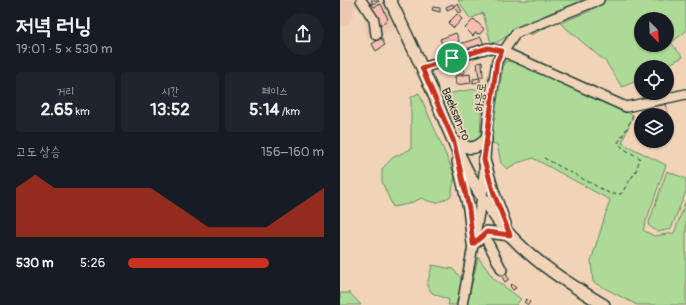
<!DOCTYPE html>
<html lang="ko">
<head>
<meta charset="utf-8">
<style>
	:root { --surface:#171b24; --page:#20242c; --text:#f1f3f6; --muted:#9ea1a6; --accent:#c8321e }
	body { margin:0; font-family:Pangolin,"Poor Story",sans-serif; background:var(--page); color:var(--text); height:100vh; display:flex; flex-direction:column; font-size:15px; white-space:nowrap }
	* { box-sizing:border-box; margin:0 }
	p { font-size:13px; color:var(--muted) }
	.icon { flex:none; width:22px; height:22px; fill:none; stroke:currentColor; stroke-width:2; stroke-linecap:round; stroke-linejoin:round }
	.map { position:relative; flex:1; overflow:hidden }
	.side { display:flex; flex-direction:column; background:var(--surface); width:340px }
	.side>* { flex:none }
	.needle { width:26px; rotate:156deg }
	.buttons { position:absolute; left:294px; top:12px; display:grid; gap:8px }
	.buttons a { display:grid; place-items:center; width:40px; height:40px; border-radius:50%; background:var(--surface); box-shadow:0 1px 3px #0004; font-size:20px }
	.pin { position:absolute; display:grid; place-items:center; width:34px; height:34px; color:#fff; margin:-17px; border:2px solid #fff; border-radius:50%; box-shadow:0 1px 4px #0007 }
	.round { display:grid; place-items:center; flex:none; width:42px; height:42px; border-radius:21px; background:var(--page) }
	.overview { display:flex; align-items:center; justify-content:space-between; height:68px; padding:0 16px }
	h1 { font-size:22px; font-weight:800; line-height:30px }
	.metrics { display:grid; grid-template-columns:repeat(3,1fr); gap:6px; height:68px; padding:4px 16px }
	.metrics div { display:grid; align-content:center; border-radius:4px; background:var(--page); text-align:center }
	.metrics b { font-size:17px; font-weight:800 }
	.metrics small { font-size:11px; font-weight:400 }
	.metrics p { font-size:11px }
	.chart { height:112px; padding:8px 16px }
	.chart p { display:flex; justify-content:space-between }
	.chart svg { width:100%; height:72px; margin-top:4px; fill:var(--accent); opacity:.7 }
	ul { padding:0 16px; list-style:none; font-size:13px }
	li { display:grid; grid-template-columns:64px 48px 1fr; align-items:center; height:30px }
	li i { height:10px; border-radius:5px; background:var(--accent) }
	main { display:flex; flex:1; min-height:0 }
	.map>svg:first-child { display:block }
	.built { fill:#ebc7b1 }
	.green { fill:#aeda98; stroke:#668c66; fill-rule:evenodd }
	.building { fill:#f7bdb1; stroke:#1f3d34 }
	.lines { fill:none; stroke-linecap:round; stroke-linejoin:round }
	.minor-casing { stroke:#1f3d34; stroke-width:12 }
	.major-casing { stroke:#1f3d34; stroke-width:14 }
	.path { stroke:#1f3d34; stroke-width:1; stroke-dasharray:4 3; stroke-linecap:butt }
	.minor { stroke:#f1d4b8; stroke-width:9 }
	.major { stroke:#f1d4b8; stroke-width:11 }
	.route-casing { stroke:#fff; stroke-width:8 }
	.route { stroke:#c8321e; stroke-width:5 }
	.labels { text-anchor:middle; stroke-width:3.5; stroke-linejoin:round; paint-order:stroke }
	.street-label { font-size:12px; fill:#1f3d34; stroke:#f1d4b8 }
</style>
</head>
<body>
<main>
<section class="side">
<div class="overview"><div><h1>저녁 러닝</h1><p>19:01 · 5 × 530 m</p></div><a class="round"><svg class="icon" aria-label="share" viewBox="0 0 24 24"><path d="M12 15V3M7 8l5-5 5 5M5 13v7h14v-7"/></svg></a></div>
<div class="metrics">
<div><p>거리</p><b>2.65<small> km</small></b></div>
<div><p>시간</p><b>13:52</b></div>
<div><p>페이스</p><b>5:14<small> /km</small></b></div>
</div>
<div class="chart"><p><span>고도 상승</span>156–160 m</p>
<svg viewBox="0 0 160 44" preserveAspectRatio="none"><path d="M0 44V14L10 6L20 14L30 14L40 14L50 14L60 14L70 14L80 22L90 30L100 38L110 38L120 38L130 38L140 30L150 22L160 14V44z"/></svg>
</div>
<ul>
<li><b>530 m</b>5:26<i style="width:72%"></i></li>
</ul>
</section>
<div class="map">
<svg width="346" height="305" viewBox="0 0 346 305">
	<rect width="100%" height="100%" fill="#f1d4b8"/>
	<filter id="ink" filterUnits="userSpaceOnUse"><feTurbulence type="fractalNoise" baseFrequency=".025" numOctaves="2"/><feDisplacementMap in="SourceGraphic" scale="8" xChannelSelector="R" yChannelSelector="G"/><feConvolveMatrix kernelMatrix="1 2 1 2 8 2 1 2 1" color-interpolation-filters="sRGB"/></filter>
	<g filter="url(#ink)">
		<path class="built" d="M0,0h42l13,29 -28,11 -5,-34 -9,3v6l-5,9 -8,1z"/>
		<path class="green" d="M118,0h127l-40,15 2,12 -16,8 -13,-7 -20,14 -7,1 -8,-30 -13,6z
			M262,0h84v31l-15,12 12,14 -19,10h-23v12l-19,8 -16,-25 -46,-39 30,-12zM301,19h26v26h-26z
			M170,61l32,12 91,42 -11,28 44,22 -23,65 11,6 20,-3 12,-33v105h-49l-44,-23 -2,-21 19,-61 -77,-42 -16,5 -10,6 -6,-6 -4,-19 -7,-1 14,-81z
			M142,88l-2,52 -5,4 -10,-2 -20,-48z
			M79,93l36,83 -4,20c-13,7 -16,9 -29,2l-14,6 -15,3 -11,-25v-13l10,-11 19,-9v-52z
			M327,171l19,8v12l-15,38 -13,3 -10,-7z
			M138,257l16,22 27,20 -5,6h-49z
			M92,265l21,4 9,10 -4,26h-10l1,-5 -17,-7 -5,-8z
			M0,293h10l11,12h-21z"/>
		<path class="building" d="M31,0h7l1,1 -6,3z
			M31,3l3,4 7,-3 7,15 -7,6 -15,-19z
			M112,4l2,3 -7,3 -1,-3z
			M118,4l4,8 -3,1 -5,-8z
			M93,7l7,1v4l-8,-2z
			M117,14l5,5 -8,9 -6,-5z
			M134,19l10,10 -4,5 -5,-1 -2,3 -8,-8z
			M116,33l3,7 -1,3 -14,6 -4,-10z
			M141,37l3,8 -35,12 -1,-4 14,-5 -2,-4z
			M41,38l4,7 -9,6 -4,-7z
			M122,58l3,15 -6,1 -3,-15z
			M142,62l1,15h-4l-2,-14z
			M130,74l1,9 -15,2 -1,-9z
			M140,78v4l-7,1v-4z
			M326,104l4,17h-3v-6h-8l-2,-9z
			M165,273l4,6 -4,3 -4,-7z
			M172,284l4,4 -3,2 -3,-4z
			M187,299l3,3 -2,3 -4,-3z"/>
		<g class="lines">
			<defs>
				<path id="minor" d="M21,0l13,20 2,15
					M82,68l66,-20 14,3 124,56 60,-13
					M144,235l18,35
					M122,305l20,-108 6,-78 9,-58 19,-28 83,-33"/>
				<path id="major" d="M50,0c14,29 28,58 41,88 21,51 41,104 78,146 26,29 62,51 95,71
					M114,142c15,6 18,10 32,-2
					M144,160l10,34 11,30
					M118,162l11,47 4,35
					M133,244l14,-12 23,3"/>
			</defs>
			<use href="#minor" class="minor-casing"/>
			<use href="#major" class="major-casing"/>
			<path class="path" d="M204,158l67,36h10l15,-23 4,-13 -16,-9 -6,-6 14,-24 1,-6"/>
			<use href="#minor" class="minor"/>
			<use href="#major" class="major"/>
		</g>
	</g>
	<g class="lines" filter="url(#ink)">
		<defs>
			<path id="route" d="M148,48l14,3 -5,10 -13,99 10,34 16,41 -23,-3 -14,12 -4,-35 -15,-67 -32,-74z"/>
		</defs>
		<use href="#route" class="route-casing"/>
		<use href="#route" class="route"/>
	</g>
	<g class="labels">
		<g class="street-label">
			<text transform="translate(140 97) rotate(-82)" y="4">하흥로</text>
			<text transform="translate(116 114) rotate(67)" y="4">Baeksan-ro</text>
		</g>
	</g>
</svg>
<div class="buttons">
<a><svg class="needle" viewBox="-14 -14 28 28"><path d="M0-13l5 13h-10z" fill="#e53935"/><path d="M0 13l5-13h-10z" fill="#9ea1a6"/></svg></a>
<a><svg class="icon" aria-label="locate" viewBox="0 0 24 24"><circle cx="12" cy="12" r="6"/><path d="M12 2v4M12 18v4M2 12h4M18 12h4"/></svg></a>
<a><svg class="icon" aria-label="layers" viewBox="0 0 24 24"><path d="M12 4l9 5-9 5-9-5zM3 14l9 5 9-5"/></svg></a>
</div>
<div class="pin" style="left:112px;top:58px;background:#1e9e55"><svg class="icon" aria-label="arrive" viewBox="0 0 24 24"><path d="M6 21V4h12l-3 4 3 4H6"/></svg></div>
</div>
</main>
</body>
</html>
